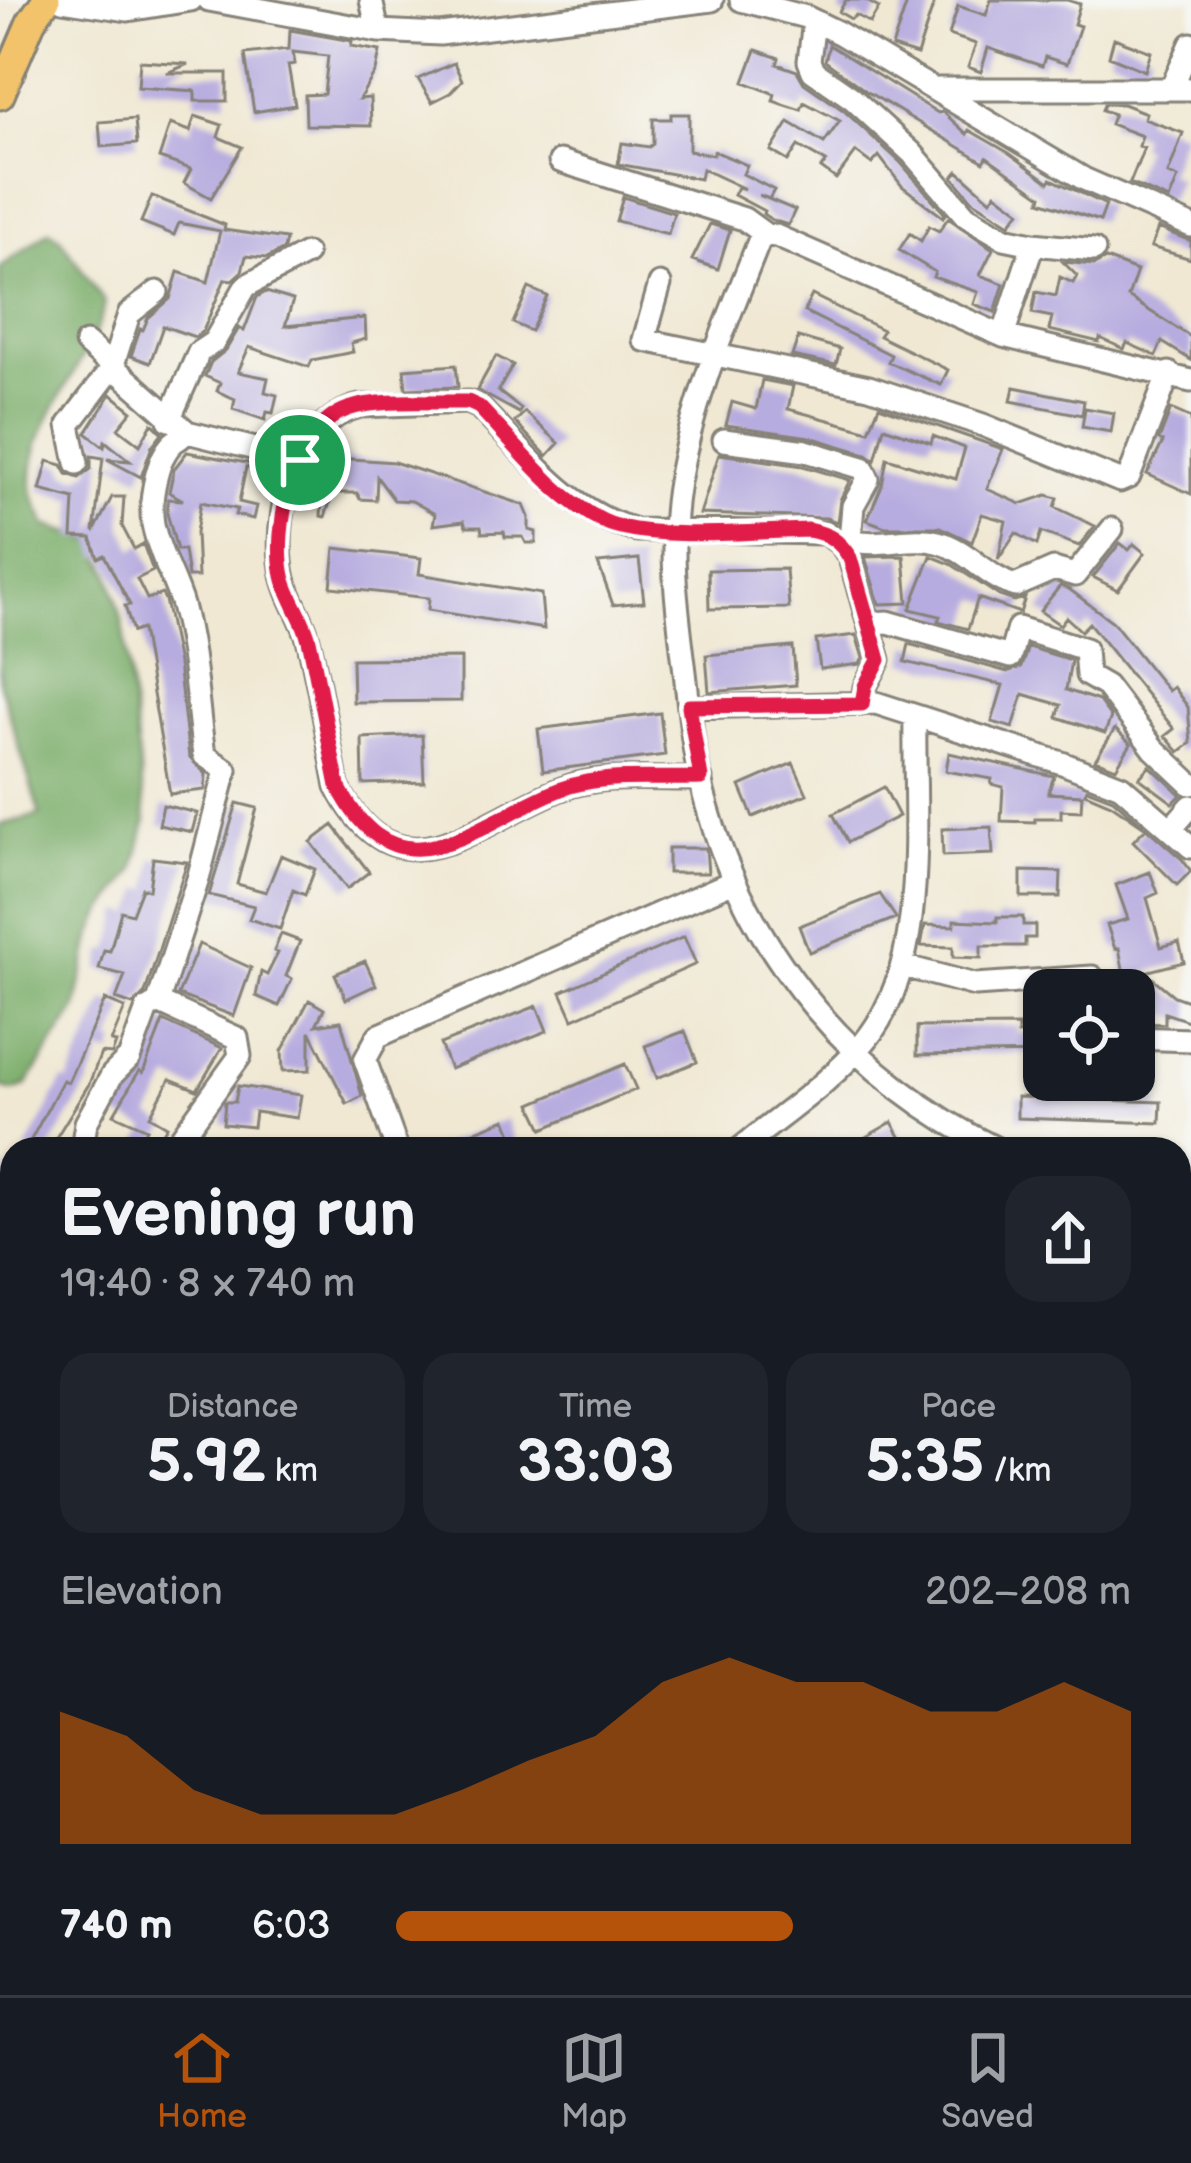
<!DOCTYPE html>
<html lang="en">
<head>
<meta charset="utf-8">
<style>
	:root { --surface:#171b24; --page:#20242c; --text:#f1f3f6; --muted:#9ea1a6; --line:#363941; --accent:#b45309 }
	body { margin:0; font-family:"Balsamiq Sans",sans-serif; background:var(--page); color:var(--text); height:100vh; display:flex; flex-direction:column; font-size:45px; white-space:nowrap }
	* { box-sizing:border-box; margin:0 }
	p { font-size:39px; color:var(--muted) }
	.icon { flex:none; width:66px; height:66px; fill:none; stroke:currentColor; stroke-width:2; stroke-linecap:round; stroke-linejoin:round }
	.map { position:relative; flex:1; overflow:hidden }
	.drawer { position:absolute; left:0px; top:1137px; width:1191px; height:858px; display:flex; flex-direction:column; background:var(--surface); border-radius:36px 36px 0 0; box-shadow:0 3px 9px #0004 }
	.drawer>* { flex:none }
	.fabs { position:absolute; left:1023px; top:969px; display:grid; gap:24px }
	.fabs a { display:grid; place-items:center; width:132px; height:132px; border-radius:24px; background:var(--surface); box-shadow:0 3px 9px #0004; font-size:60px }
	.pin { position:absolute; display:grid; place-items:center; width:102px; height:102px; color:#fff; margin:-51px; border:6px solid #fff; border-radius:50%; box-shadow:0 3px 12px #0007 }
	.round { display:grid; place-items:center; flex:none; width:126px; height:126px; border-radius:36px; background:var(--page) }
	.summary { display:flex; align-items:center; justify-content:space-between; height:204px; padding:0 60px }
	h1 { font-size:66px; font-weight:800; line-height:90px }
	.metrics { display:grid; grid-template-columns:repeat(3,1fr); gap:18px; height:204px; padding:12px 60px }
	.metrics div { display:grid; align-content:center; border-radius:30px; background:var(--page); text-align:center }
	.metrics b { font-size:60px; font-weight:800 }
	.metrics small { font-size:33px; font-weight:400 }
	.metrics p { font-size:33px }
	.chart { height:336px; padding:24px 60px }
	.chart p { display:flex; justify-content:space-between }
	.chart svg { width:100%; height:216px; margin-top:12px; fill:var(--accent); opacity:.7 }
	ul { padding:0 60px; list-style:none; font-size:39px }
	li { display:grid; grid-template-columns:192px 144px 1fr; align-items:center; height:90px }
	li i { height:30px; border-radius:15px; background:var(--accent) }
	.tab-bar { display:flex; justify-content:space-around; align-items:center; height:168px; border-top:3px solid var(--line); background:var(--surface); font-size:33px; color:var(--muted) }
	.tab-bar a { display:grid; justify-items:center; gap:6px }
	.tab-bar .selected { color:var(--accent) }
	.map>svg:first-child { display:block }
	.forest { fill:#79ac68; stroke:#4a6442; stroke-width:3 }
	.building { fill:#b7acdf }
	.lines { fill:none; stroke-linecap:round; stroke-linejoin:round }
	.minor-casing { stroke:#868278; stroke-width:27 }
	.major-casing { stroke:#868278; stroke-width:33 }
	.minor { stroke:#fff; stroke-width:21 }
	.major { stroke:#f2c36a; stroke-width:27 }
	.route-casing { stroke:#fff; stroke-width:24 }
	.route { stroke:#e11d48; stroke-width:15 }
</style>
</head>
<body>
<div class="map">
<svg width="1191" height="1995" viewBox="0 0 1191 1995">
	<rect width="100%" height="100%" fill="#f6f6f2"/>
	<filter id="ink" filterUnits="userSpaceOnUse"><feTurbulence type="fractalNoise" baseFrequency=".00833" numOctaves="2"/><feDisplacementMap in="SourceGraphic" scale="24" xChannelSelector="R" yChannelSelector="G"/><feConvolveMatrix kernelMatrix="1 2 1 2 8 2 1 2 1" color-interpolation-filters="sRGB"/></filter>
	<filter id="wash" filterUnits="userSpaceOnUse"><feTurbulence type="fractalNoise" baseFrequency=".004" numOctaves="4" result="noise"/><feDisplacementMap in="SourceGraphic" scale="48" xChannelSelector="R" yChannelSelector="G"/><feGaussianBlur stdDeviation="2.7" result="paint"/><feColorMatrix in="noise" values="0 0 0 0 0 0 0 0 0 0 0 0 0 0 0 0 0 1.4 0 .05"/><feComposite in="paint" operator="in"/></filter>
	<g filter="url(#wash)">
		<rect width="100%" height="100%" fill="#f0e8d3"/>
		<path class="forest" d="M49,231l11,7 45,65c-13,61 -79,119 -73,186 1,11 10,25 14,36l47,16 17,33 13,50 23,197 -12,50 -32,42 -11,25 -15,71 -50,77 -12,5 -14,-4v-262l40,-10 -40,-131v-416z"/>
		<g id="blocks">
			<path class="building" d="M846,0h19l14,8 -9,15 -14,-8 -5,4 -12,-7z
				M908,0h27l-18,55 -25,-8z
				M991,0h76l13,4 -6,20 6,2 -13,38 -22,-7 -3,9 -54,-18 -7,24 -13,-5 8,-23 -27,-9 9,-29 28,9z
				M290,30l62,11 -1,5 29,5 -4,20 -17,28 11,-1 1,28 -65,-1 -1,-30 19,-1 4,-38 -35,-4 2,12 -7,1 7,40 -41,7 -9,-58 44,-5z
				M1114,38l37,14 -6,19 -36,-15z
				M829,45l109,68 5,-1 24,22 2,-4 40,23 40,29 2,-3 55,26 -6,16 -60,-20 2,-5 -55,-39 -3,5 -118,-71 -41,-30z
				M756,50l23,8 -2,6 20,7 7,12 39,27 58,53 44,51 -2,3 -41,-31 -23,-30 -7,8 -16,-12 -20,27 -15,-11 5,-6 -28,-16 -10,15 -17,-10 18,-29 35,21 16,-22 -36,-19 -3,8 -28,-9 2,-7 -31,-12z
				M140,61l48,3 -21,9h60v28h-32v-10l-57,-4z
				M454,63l8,17 -12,13 -18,9 -14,-23z
				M1104,104h19l23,9 -2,6 39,14 -15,41 10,4 -9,22 -39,-17 14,-35 -5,-2 3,-10 -32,-12 4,-10 -12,-4z
				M671,114h18v37l24,4 1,-4 33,14 -4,9 31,16 -5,9 -10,-4 36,15 -7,15 -16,-5 -9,-6 1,-3 -30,-16 4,-8 7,2 -43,-20 -2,10 -82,-15 4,-21 27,4 4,-3v-25h18z
				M195,116l27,9 -4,12 24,10 -31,51 -27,-15 7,-14 -32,-11 11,-34 20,7z
				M135,119l2,25 -36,3 -2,-25z
				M958,171l33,29 5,-7 24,18 -10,13 -38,-24 -19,-23z
				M152,196l73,29 -1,5 62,9 -2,10 -17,9 -21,-2 -4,15 -10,9 -7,-1 -22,52 -8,6 -32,-11 -13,37 -19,-7 9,-27 3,1 5,-12 22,-19 8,-27 30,10 12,-51 -41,-8 -5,12 -33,-13z
				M623,197l51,16 -6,21 -52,-13z
				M948,218l45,31 -13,26 24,9 -9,28 -21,-8 4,-12 -45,-15 2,-5 -36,-22 11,-17 11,8 8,-15 10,5z
				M710,224l20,6 -12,39 -26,-9z
				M1158,228l33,13v18l-40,-12z
				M1106,259l31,12 -9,26 63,40v23l-29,-18 -6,14 -29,-13 -3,6 -24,-11 -1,4 -50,-12 3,-13 -20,-4 4,-21 20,4 4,-19 13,6 4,-7 -14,-14 31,3z
				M529,288l18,8 -16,35 -18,-8z
				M266,292l27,8 -8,26 80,-8 1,21 -15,4 2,9 -41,8 -3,7 -60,-20 -11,25 30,6 -3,14 12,3 -4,18 -6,-1 -2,8 -32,-11 2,-10 -18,-8 3,-8 -15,-7 6,-14 15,-12 13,-22 5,3 13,-34z
				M812,295l71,35 -4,6 69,34 -7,15 -53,-23 3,-7 -87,-44z
				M798,337l42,12 -4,16 -44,-9z
				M496,356l17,9 -15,26 23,18 -2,4 -42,-23z
				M456,365l2,22 -52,2 -2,-20z
				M762,380l31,6 -5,23 81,22 10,-25 124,43 -16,40 34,15 26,-9 11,3 -3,9 40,19 -16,20 -38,-14 -4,13 -21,-12 -18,27 8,-39 -24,-7 -10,28 -32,-15h-55l-18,-7 15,-35 5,-27 69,21 9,-31 -32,-12 -2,7 -47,-16 -9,33 -8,-6 -57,-17 -84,-12 6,-23 24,7z
				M1014,387l70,14 -2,14 -71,-14z
				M111,394l21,17 -14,17 22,17 12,-22 10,10 -10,13 -11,31 -34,-18 23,2 -25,-20 -1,6 -18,-14z
				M1085,408l29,5 -3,19 -29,-5z
				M1171,409l20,9v76l-44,-20 16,-32 -4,-2z
				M525,412l34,31 -12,13 -32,-34z
				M187,452l65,12 -1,5 -5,-2 -7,35 17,4 -3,13 -18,-4 2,-6 -36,-7 -5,30 2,45h-10l-4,-27h-7l-10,-37 1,-14 15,1 -14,-8 5,-23z
				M719,454l84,12 47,14 -10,20 -3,22 -11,-4 -126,-4z
				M91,456l12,2 -9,74 18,-35h12l-2,29 12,23 9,-5 10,27 -16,8 10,20 15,-5 3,6 13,64 11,93 17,17 -1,16 -35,4 -28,-165 -9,3 -8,-26 5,-1 -26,-50 -6,3 -7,-20 -19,-1 2,-38 -34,-9 8,-29 14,4 5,9 12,4 12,-9z
				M337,458l57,4 130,43 5,12v13l7,2v11h-10l-3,-6h-18l-1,-5 -22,1 -1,-6h-15l-2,-6 -31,4 2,-11 -23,-13 -18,-1 -17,-23 -1,23 -16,-1 -3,-6h-24l-8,24 -4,-1 2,-36 14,-9z
				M1120,543l9,7 5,-6 11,9 -27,37 -25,-13z
				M335,548l86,10 -2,16 122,20 3,35 -116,-19 1,-12 -98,-11z
				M904,556l4,47 -29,1 -14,-47z
				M931,556l20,8 48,32 15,5 11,-3 -5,15 -42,-15 -10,31 -30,-8 2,-5 -30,-7z
				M639,559l5,43 -31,3 -15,-42z
				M786,569l3,39 -80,1 -1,-39z
				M1060,586l9,3 44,33 55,69 5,-4 15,20 3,36 -12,9 -14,-16 9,-7 -85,-106 -8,8 -15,-14 -6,8 -20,-14z
				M856,635l7,23 -3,6 -40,5 -4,-29z
				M909,644l98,28 14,-5 7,-20 43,13 -5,30 33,11 12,16 -6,16 -48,-16 4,-12 -38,-11 -10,34 -21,-6 11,-37 -98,-23z
				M793,647l3,38 -87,7 -3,-37z
				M461,658v43l-108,1 -1,-43z
				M660,713l5,42 -122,16 -5,-42z
				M1115,729l16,15 -15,24 -21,-8z
				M422,735l2,47 -61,2 -1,-46z
				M949,753l105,23 -6,17 34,2 -1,16 -20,-1v8h-26v4l-34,-1 2,-34 -12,-3 1,-5 -46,-8z
				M793,763l14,31 -54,23 -13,-31z
				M1150,766l31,29 -8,8 -34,-25z
				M884,787l15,29 -51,26 -15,-28z
				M1087,789l26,10 69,60 9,12 -14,14 -44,-44 13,-13 -35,-24 -26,-11z
				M237,803l20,5 -20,76 29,8 15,-37 34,14 -10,26 -12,-5 -13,39 -31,-10 5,-13 -45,-11z
				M163,805l34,8 -5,19 -33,-7z
				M333,825l36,47 -22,17 -36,-47z
				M991,827l2,27 -50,2 -1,-27z
				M668,848h38l2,25h-40z
				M153,858l34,4 -42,131 -12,12 -17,-6 9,-24 -26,-6 5,-19 6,1 11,-40 11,3 10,-26 7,2z
				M1021,871l40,1 -1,25h-39z
				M1150,872l8,21 -11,5 14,49 18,-5 5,20 -39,10 29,24 17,6v20l-26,-9v11l-23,-1v-32l-21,-1 -3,-15 6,-1 -5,-26 -4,1 -8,-24 21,-6 -12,-34z
				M880,894l16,24 -87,34 -10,-26z
				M997,917h26v8h12v13h-10v8h-44v12l-28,-1v-10l-32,-1 4,-21 29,1v-6l43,2z
				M281,934l19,7 -14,35 6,3 -13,27 -23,-10 5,-24 6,3 11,-22 -4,-2z
				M684,937l12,27 -123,55 -12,-27z
				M199,944l52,24 -17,48 -56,-21z
				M365,961l11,24 -30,14 -11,-25z
				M105,1000l20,8 -14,34 5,1 -4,11 -11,-1 -12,31 -40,65h-23l37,-69 5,2z
				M309,1000l15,9 -8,16 25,-4 21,75 -15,8 -37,-73v39l-27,1 -1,-20z
				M537,1006l10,25 -97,38 -10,-25z
				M163,1021l59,27 -25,42 -27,-11 -20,37 17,10 -14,23h-5l-10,-6 9,-14 -33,-15 25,-43 4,2z
				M1018,1026v8l26,-2v21l-127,2v-28z
				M685,1031l12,31 -40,16 -12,-32z
				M625,1064l11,25 -93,40 -12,-25z
				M238,1086l63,9 -4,23 -42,-6 -2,15 -30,-3 2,-22h10z
				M1017,1097l144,5 -1,21 -143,-5z
				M506,1119l9,23 -18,7h-66z
				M892,1122l15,27h-62z
				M12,1165v62l-12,9v-52z
				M1179,1324h12v36l-12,4z
				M12,1366v42l-12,14v-43z
				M12,1462v50h-8l-4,-48z
				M8,1552l4,5v61l-12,7v-72z
				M49,1983h104l2,12h-104z
				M1081,1983h59v12h-88l-1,-7z"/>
		</g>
	</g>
	<g filter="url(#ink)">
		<use href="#blocks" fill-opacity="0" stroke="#868278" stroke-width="3"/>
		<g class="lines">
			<defs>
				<path id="minor" d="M62,0l66,10 63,-10
					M209,0l169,31 62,3 272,-34
					M371,0l7,31
					M741,0l65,17 33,16 245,146 107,47
					M814,21l-5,40 4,10 39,27 60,55 54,63 38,22 29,6 -30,92
					M938,89h253
					M1171,89l20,-45
					M560,161l184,58 22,16
					M1033,244l61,6
					M660,284l-16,56 225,47 114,38 137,56 9,-4 40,-104
					M86,343l101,89 113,28
					M169,420l30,-68 15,-10 32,-56 60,-32
					M724,440l82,11 57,17 5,11 -15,27 -3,34 -7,7
					M77,463l-8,-38 43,-57 17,-54 28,-22
					M850,540c30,8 60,-5 88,2 30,8 48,35 77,44l39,-17 21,6 37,-46
					M869,623l19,-1 122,35 8,-29 67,21 2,26 19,11 48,63 37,35
					M689,707l187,-4 186,60 59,23 70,61
					M701,779c-44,1 -99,-6 -140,10 -83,32 -163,117 -224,-3 -9,-48 -17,-98 -29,-147 -5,-21 -19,-39 -24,-60 -14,-58 10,-158 76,-173l108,-4 11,5c48,48 90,106 157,123l190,3 15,11 9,14 29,102 -14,27 -3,17
					M1171,829l20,-23
					M903,966l72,19 117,-8 9,13
					M1134,1038l57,2
					M82,1149l4,-26 26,-48 17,-17 18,-49 11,-7
					M173,1149l67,-93 -3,-18 -79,-36 40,-123 28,-109 -22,-15c-7,-49 -9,-103 -22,-150 -8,-27 -24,-53 -29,-81 -4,-24 4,-75 27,-86
					M397,1149l-32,-89 13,-24 356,-155
					M740,1149c41,-34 92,-67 126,-109 65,-80 47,-225 49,-324
					M997,1149c-141,-68 -247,-193 -290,-343 -13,-43 -17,-90 -22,-134 -8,-63 -17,-128 -6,-190 14,-84 49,-162 80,-241l7,-6 10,1 227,100 188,45
					M1179,1201l12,1
					M0,1284l12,8
					M1179,1309h12v-23
					M0,1345l12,-11
					M0,1538l12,-2
					M226,1983l1,12
					M587,1983l3,12
					M519,1995l2,-12"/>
				<path id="major" d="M0,95l31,-73 15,-22
					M1179,1856l12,-3
					M753,1995l33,-12
					M812,1995l34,-12"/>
			</defs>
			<use href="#minor" class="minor-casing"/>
			<use href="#major" class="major-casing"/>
			<use href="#minor" class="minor"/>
			<use href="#major" class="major"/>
		</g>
	</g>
	<g class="lines" filter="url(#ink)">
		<defs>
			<path id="route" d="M468,402l11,5c37,38 76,91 124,114 44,21 154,10 205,9 21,4 31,10 42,28l29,102 -14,26 -3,18 -173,2 12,72c-44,2 -99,-5 -140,11 -83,32 -162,117 -223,-3 -10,-48 -18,-97 -29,-146 -5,-21 -19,-39 -25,-60 -13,-49 10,-153 64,-171 31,-11 86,-6 120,-7z"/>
		</defs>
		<use href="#route" class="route-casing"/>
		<use href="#route" class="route"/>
	</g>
</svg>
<div class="fabs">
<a><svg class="icon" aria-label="locate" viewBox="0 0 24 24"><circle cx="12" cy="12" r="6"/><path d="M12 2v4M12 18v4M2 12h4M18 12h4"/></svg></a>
</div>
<div class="pin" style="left:300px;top:460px;background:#1e9e55"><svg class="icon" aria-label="arrive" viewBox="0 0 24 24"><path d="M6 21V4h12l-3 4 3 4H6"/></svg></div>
<section class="drawer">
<div class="summary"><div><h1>Evening run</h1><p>19:40 · 8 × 740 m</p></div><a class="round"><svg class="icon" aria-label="share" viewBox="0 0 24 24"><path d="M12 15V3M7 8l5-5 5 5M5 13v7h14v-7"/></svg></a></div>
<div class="metrics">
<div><p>Distance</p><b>5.92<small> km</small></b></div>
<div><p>Time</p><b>33:03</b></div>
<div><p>Pace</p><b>5:35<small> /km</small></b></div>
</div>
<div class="chart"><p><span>Elevation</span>202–208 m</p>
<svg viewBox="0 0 160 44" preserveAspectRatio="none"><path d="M0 44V17L10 22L20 33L30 38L40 38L50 38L60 33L70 27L80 22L90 11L100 6L110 11L120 11L130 17L140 17L150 11L160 17V44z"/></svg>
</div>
<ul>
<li><b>740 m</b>6:03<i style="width:54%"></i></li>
</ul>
</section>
</div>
<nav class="tab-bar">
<a class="selected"><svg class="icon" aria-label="home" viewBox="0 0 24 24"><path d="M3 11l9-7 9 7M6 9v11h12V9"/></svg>Home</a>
<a><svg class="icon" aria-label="map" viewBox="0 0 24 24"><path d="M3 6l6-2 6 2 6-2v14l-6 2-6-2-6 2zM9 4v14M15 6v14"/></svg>Map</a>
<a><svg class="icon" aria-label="saved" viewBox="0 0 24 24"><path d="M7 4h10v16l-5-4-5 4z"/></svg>Saved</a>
</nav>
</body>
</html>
